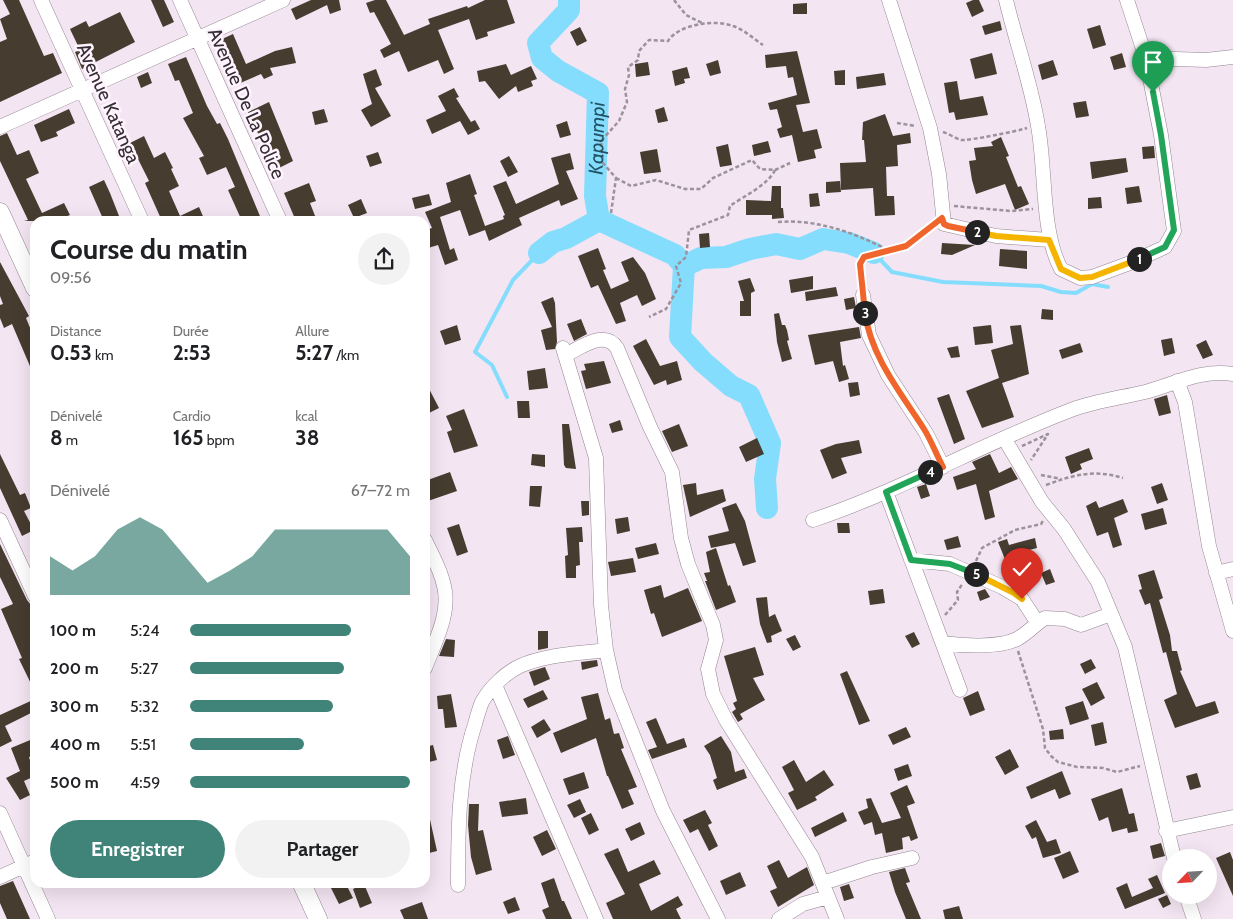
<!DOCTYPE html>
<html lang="fr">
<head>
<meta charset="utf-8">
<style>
	:root { --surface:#fff; --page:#f2f2f2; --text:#202124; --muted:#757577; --accent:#408479 }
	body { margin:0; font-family:Cabin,sans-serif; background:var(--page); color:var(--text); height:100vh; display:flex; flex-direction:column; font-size:19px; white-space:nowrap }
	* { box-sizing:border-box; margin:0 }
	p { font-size:16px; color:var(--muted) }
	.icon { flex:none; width:28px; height:28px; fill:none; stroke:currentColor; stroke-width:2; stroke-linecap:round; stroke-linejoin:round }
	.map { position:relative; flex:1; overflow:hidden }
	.drawer { position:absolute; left:30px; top:216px; width:400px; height:672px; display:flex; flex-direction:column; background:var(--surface); border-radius:15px; box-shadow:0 5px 20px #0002 }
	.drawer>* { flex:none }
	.needle { width:32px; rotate:245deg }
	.tools { position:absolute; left:1162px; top:849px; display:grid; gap:10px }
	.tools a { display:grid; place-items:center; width:55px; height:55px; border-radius:50%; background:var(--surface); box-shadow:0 5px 20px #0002; font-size:25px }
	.pin { position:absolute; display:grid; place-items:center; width:42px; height:42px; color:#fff; margin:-51px -21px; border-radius:50% 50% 50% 0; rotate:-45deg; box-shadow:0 0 5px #0007 }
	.pin .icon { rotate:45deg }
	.km { position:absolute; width:25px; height:25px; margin:-12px; border-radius:50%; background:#222; color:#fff; font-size:14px; line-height:25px; text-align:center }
	.round { display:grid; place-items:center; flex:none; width:52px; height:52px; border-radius:26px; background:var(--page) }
	.head { display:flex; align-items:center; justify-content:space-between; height:85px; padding:0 20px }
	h1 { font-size:28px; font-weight:700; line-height:38px }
	.metrics { display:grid; grid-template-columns:repeat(3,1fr); gap:8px; height:85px; padding:5px 20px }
	.metrics div { display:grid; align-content:center }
	.metrics b { font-size:21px; font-weight:700 }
	.metrics small { font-size:14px; font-weight:400 }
	.metrics p { font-size:14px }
	.chart { height:140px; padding:10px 20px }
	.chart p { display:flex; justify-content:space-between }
	.chart svg { width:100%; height:90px; margin-top:5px; fill:var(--accent); opacity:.7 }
	.primary-button { display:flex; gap:10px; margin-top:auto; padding:10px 20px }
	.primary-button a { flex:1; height:58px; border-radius:30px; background:var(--accent); color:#fff; font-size:20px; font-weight:700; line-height:58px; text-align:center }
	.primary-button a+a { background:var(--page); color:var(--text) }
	ul { padding:0 20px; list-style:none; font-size:16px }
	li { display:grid; grid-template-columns:80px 60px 1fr; align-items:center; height:38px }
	li i { height:12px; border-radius:6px; background:var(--accent) }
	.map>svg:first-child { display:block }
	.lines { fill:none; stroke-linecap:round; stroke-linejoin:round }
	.stream { stroke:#85ddfd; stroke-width:4 }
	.river { stroke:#85ddfd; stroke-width:22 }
	.building { fill:#463c30 }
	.minor-casing { stroke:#938692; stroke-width:15 }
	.tertiary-casing { stroke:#938692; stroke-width:19 }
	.path { stroke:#9c929b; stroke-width:2.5; stroke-dasharray:4 2.5; stroke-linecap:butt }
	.minor { stroke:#fff; stroke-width:14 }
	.tertiary { stroke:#fff; stroke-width:18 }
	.split-1-casing { stroke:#fff; stroke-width:10 }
	.split-2-casing { stroke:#fff; stroke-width:10 }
	.split-3-casing { stroke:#fff; stroke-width:10 }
	.split-4-casing { stroke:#fff; stroke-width:10 }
	.split-5-casing { stroke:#fff; stroke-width:10 }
	.split-6-casing { stroke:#fff; stroke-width:10 }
	.split-1 { stroke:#22a559; stroke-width:6 }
	.split-2 { stroke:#f5b400; stroke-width:6 }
	.split-3 { stroke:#f0652b; stroke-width:6 }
	.split-4 { stroke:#f0652b; stroke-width:6 }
	.split-5 { stroke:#22a559; stroke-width:6 }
	.split-6 { stroke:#f5b400; stroke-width:6 }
	.labels { text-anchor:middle; stroke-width:5; stroke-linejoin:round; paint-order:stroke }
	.street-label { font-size:19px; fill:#322d32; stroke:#fff3fe }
	.water-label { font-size:20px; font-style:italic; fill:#205263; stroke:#fff3fe }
</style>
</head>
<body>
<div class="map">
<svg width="1233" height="919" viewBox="0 0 1233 919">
	<rect width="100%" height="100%" fill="#f3e5f2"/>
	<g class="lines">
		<path class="stream" d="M874,253l18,19 51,10 98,4 20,6 15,1 16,-9 16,3
			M507,397l-15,-32 -17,-13 38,-72 26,-27"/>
		<g class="river">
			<path d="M599,220l76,35 9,11 17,-8 25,-1 24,-8 26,-5 24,5 23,-10 26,4 25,10"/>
			<path id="s1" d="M539,253l14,-11 13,-4 33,-18 -4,-24 3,-103 -40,-22 -16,-13 -4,-15 31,-33v-10"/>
			<path d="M684,266l-4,71 23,25 28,24 18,9 21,48 -5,36 2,29"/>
		</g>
	</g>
	<path class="building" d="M3,0h16l25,56 9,-3 9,20 -62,29v-60l7,-3 -7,-20 10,-5z
		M151,0h13l10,22 -11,5z
		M311,0h28l2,10 -11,4 -3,-9 -31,15 -5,-11z
		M375,0h11l18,35 26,-11 -2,-5 39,-13 1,2 17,-8h22l8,23 -28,9 1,4 -12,4 -7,-21 -31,11 16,39 -10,5 -6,-14 -30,12 -9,-21 -15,7 -4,-8 11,-6 -17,-32 -4,1 -4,-10z
		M973,0h6l5,11 -12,6 -6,-14z
		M807,3v11h-14v-10z
		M120,12l15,30 -53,27 -7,-17 5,-2 -10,-21 16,-8 3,6z
		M1000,21l2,9 -17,5 -3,-9z
		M1100,25l6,20 -13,4 -6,-20z
		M580,27l7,14 -10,5 -7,-14z
		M233,34l13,30 29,-13 17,-4 4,16 -26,5 3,7 -9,4 -3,-5 -23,10 -18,-44z
		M797,51l13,52 -14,2 7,27 14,-3 5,19 -8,2 2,8 -18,4 -6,-27 -12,3 -3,-9 5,-2 -5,-18 -7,1 -2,-7 29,-8 -4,-18 -5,1 -2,-12 -20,2 -1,-13z
		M992,53l5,21 -22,5 -5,-20z
		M1122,53l4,14 -12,3 -4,-13z
		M186,57l21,49 10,18 3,-1 8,16 34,82h-20l-14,-31 7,-3 -9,-20 -19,8 -8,-17 5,-2 -21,-38 10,-5 -14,-33 -4,1 -7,-17z
		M718,60l3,13 -11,3 -4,-12z
		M1053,60l5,15 -16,5 -4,-15z
		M648,62l2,13 -14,2 -1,-13z
		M506,64l5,11 20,-9 6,13 -6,2 2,5 -15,6 -2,-6 -17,13 -14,-18 -6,1 -2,-11z
		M687,67l3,11 -6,1 1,4 -10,3 -3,-15z
		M376,69l6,16 -7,3 16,28 -20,11 -10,-17 11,-6 -9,-30z
		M845,70v15h-10l-1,-14z
		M148,72l4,11 -11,5 -4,-11z
		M884,73l2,12 -29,4 -1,-12z
		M957,81l3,19 23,-4 5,19 -32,5 -2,-8 -5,1 -5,-30z
		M454,88l5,9 -3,1 15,24 4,-2 5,9 -12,6 -8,-14 -28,13 -6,-14 20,-9 -8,-15z
		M1086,101l3,15 -13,2 -3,-15z
		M269,102l24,59 -14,7 -10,-22 -4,2 -17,-36z
		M664,107l4,14 -10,2 -3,-13z
		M69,109l6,14 -19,9 2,4 -17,6 -7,-17z
		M324,109l4,13 -13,3 -3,-13z
		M885,114l8,22 17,-3 1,10 -14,2 1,21 -12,1 1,29h7l1,19 -20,1 -2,-28 -32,2 -1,-27 26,-1 -2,-22h-2l1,-18z
		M567,121l4,14 -11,3 -4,-13z
		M7,133l10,22 12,-5 10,23 -13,6 16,34 22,-10 6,12 -5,2 2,4h-43l4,-1 -28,-59v-25z
		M144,136l10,22 11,-6 8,16 -2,1 8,17 -10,5 11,25 19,-9 6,14h-43l-17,-38 4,-2 -12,-24 -3,1 -6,-14z
		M1001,137l8,19 -3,1 12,30 3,-1 8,18 -14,6 -10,-26 -29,10 -4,-14 -3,-19 7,-1 -2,-12 19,-2 -2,-4z
		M768,141l3,11 -17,4 -2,-11z
		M728,144l4,21 -12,2 -4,-20z
		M1154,146l1,12 -12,1 -1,-12z
		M657,149l4,23 -17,2 -4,-22z
		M378,152l4,11 -12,4 -4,-11z
		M570,153l4,16 -8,2 12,28 -17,7 -2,-6 -40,18 3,7 -33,16 -4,-11 -16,6 -9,-26 -20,7 10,33 4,-2 4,12 -13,5 -7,-20 -10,3 -3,-18 7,-2 -7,-16 26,-10 -5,-19 24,-9 7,20 -3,1 11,31 19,-7 -1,-3 2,-1 -12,-29 13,-5 10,23 43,-20 -8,-26z
		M509,156l9,16 -10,5 -8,-16z
		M1126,158l2,14 -36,7 -2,-17z
		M104,180l6,13 11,28h-17l-15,-34z
		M840,181l1,11 -15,1v-11z
		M309,183l7,18 -6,2 7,18h-21l-12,-28z
		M772,186h9v22h2l1,10 -12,1v-4h-26v-15l25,1z
		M1139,186l3,16 -15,2 -2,-16z
		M818,193l2,13 -10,1 -1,-13z
		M429,194l3,11 -17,4 -3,-11z
		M1101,197l1,11 -14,1v-11z
		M361,199l6,14 -13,5 -6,-13z
		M709,233l1,14 -10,1 -1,-14z
		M942,243l33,2 -23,10 -11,-1z
		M598,248l8,21 -3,1 8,19 18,-8 -8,-19 12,-5 12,16 11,26 -14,7 -5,-11 -17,8 6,18 -10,3 -18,-39 -7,3 -13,-32z
		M1000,249l27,2v18l-28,-3z
		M0,262l29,54 -3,2 9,22v38l-23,-54 -8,4 -4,-10v-13l3,-1 -3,-8z
		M813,276v13l-22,4 -2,-13z
		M750,278l5,13 -4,2v23h-11v-15h4l-6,-20z
		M836,287l2,9 -32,5 -1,-9z
		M553,297l2,6 2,39 -2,7 -9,1 -5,-20 11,-3 -11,-25z
		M854,297l2,11 -10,2 -2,-11z
		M1042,309l11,1v10l-12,-1z
		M779,313l3,12h3l2,5 2,10 -2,1 5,18 -10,3 -5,-20 -3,-28z
		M581,319l6,15 -13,7 -7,-17z
		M457,325l4,15 -16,5 -5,-14z
		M991,325l2,18 -18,2 -2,-18z
		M1021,325l8,49 -27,9 12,34 -32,11 -16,-37 33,-13 -8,-28 22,-6 -3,-18z
		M859,327l2,11 -21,4 3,24 2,-1 4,14 -10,3 -6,-21 -18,4 -7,-30z
		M1172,338l3,15 -11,3 -3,-16z
		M646,339l14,27 17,-5 5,19 -15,5 -1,-5 -12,5 -21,-39z
		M1206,340l7,15 -10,4 -7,-14z
		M1080,343l3,9 -21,7 -3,-9z
		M958,346l2,11 -9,1 -4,-10z
		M604,361l7,22 -25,6 -5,-18 5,-1 -2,-6z
		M545,368l3,20 -19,2 -2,-19z
		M425,381l14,27 -14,7z
		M858,382l2,13 -10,2 -2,-14z
		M949,394l16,45 -11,5 -17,-46z
		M1167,395l4,18 -12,3 -5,-17z
		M517,401h12l1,17h-12z
		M464,409l14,37 -24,7 -7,-21 5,-2 -6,-14z
		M620,420l3,10 -11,3 -3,-9z
		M562,424h7l7,45 -10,-1 -2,-3z
		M679,424l9,22 -16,6 -10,-21z
		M757,438l7,16 -18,8 -7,-15z
		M859,440l3,13 -21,5 6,15 -15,6 -12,-29 16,-6z
		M1089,448l4,11 -13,5 2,5 -11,5 -6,-17z
		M0,454l20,41 5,-2 6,15 -7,3 10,19 -12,6 -22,-48z
		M532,454l13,1v12l-14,-2z
		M990,454l9,19 12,-6 7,12 -29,12 6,26 -10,3 -9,-36 -19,6 -4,-13 23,-8 -4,-7z
		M450,472l7,19 -32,11v-21z
		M696,483l1,12 26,-6 3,12 -36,16 -7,-32z
		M1162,483l6,17 -11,4 -6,-17z
		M926,484l4,12 -9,3 -4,-12z
		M530,486h12l-2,21 -11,-1z
		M1123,499l5,13 -14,6 8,27 -9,3 -5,-16 -11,4 -11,-30 10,-5 3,7z
		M581,501h8v14l-7,1z
		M736,503l9,18 11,41 -13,4 -8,-23 -24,5 -3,-12 21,-5 -7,-23z
		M1163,508l4,16 -22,6 -4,-16z
		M628,517l2,14 -13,3 -2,-15z
		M837,523h12l1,10h-12z
		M459,524l9,28 -11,4 -10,-28z
		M582,527l1,15h-4l1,23 -4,1v12h-10l-1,-22 3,-1 -2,-27z
		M958,536l3,11 -14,3 -3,-10z
		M1035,538l2,10 -24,6 10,20 -10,5 -15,-37 9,-3 2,6z
		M656,543l3,11 -21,5 -3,-11z
		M0,544l27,56 8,10v82l-16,-33 3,-1 -21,-49 12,-5 -13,-27z
		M716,548l12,38 2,-1 6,17 -20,8 -11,-29h2l-3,-8 6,-1 -4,-20z
		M633,558l3,14 -25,4 -3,-14z
		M1050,569l5,13 -9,3 -5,-12z
		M1154,570l9,28 -4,2 11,35 2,16h5l5,19 -2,1 16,36 19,-6 4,12 -44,15 -11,-28 13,-6 -11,-42 -3,1 -13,-50 -5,2 -6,-15 3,-1 -4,-14z
		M661,585l3,13 24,-10 14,33 -40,16 -8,-24 -3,1 -7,-24z
		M883,589l2,14 -15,2 -2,-14z
		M985,589l5,8 -10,4 -3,-9z
		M767,597l2,20 6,-3 7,17 -11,5 1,6 -5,1 -7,-19 -4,-26z
		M538,631h10v17l-10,2z
		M914,632l6,12 -8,4 -7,-12z
		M795,635l6,12 -8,4 -7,-12z
		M446,639l9,1 -1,17 -15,-1z
		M755,647l9,28 -11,3 12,22 -25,14 3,5 -5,3 -6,-10 4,-3 -3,-6 4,-2 -13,-45z
		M1091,659l5,9 -11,6 -5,-10z
		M597,660l1,6 -16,4 -1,-8z
		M545,667l5,12 -16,7 -5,-14z
		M847,671l23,50 -11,4 -19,-51z
		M1097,682l8,16 -14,8 -9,-17z
		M543,690l5,9 -20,9 -5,-9z
		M978,691l7,19 -15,6 -7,-18z
		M598,693l7,27 5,-2 4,16 5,-1 5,15 -3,1 16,38 -9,3 6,14 -12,5 -14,-33h-1l-11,-38 -35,15 -8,-20 34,-14 -6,-22z
		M451,694l6,33 -12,1 -2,-19h-5l-1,-13z
		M35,699v12l-30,15 7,15 -12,6v-32z
		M1083,701l6,18 -19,6 -5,-18z
		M656,718l11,26 17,-6 3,9 -35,12 -4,-9 9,-3 -11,-25z
		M544,719l7,11 -14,8 -6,-11z
		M1103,722l4,21 -12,3 -4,-21z
		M906,727l5,10 -18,8 -5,-10z
		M1063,729l1,10 -14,1 -1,-9z
		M508,736l7,19 -12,4 -6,-19z
		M721,736l10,16 4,20 9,-3 3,9 -30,12 -4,-10 4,-2 -7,-23 -6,-9z
		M35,738v17l-6,2 6,19 -11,5 6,14 -10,5 -14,-22 14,-7 -9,-23z
		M433,745l4,15 -12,3v-16z
		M1010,749l9,18 -14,8 -10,-18z
		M794,760l12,22 18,-12 10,15 -19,12 2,3 -20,10 -9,-17 6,-3 -12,-23z
		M908,764l4,12 -14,5 -4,-12z
		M1062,771l9,23 -12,5 -4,-10 -24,10 -5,-12z
		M584,772l5,16 -20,7 -6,-16z
		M1197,773l4,14 -11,3 -4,-14z
		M907,785l8,18 -8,3 11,32 -7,3 -2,-5 -7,2 1,11 -17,4 -4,-20 -7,2 -3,-13 -8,3 -6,-13 10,-4 -2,-9 5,-1 11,25 19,-5 -11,-25z
		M1122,788l7,26 5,-1 4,18 -10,2 -1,-5 -15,4 -4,-15 -9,4 -8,-22z
		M526,798l2,16 -26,3 -3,-15z
		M580,799l6,13 -12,6 -7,-13z
		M469,804h10l-1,27 5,-1 9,40 -16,5 -5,-18 -3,-32z
		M705,810l7,13 -4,2 10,21 -9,5 -11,-22 -8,4 -7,-13z
		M843,812l4,9 -32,16 -4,-9z
		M591,813l8,17 -10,5 -8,-17z
		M429,815l8,36 -12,3v-38z
		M1036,820l11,22 9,-3 5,14 -18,5 -7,-21 -4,2 -7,-13z
		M640,822l5,12 -14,7 -6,-12z
		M547,830l9,19 -14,7 -9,-19z
		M1161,843l4,13 -12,3 -3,-13z
		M618,848l10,24 26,-12 7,14 -22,10 12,27 27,-15 5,9 -7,4 5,10h-68l-7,-16 19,-9 -21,-40z
		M1070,851l9,21 -16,7 -9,-21z
		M1230,852l3,8v36l-17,-38z
		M779,860l9,18 19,-11 7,18 -36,22 -8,-16 7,-3 -10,-22z
		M905,868l5,14 -4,1 15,36h-15l-11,-27 -6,-20z
		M740,872l6,14 -20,9 -6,-14z
		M1157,875l8,18 -40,16 -9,-21 11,-5 5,14 21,-9 -5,-9z
		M554,878l8,23h2l8,18h-26l-4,-9 7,-3 -8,-24z
		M13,881l17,38h-23l-7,-16v-17z
		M329,884h17l7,14 -14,6z
		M364,884l8,19 -12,5 -7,-19z
		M849,884l5,14 -10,3 -4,-14z
		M1167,895l4,9 -8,4 -5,-9z
		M515,897l5,13 -12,4 -5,-12z
		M422,902l6,17h-24l-4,-9z
		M959,906l4,13h-18l-2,-9z"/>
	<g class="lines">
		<defs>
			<path id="minor" d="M41,0l101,221
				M180,0l100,221
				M889,0l41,128 9,46 5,50 52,12 53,4
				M1006,0c10,42 25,83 32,126 8,43 3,106 23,143l19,9 12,-1 38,-14 35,-16 9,-16 -13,-96 -15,-77 -19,-58
				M1146,58l60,2 27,-3
				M0,127l283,-127
				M863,295l6,40 19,40 38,58 17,34
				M563,348l33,110 5,147 5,45 9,40 48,121 55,108
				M565,355c16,-7 39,-26 52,-7l33,79 22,45 9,66 7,26 25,61 3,15 -8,29 5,25 13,26 86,137 25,62
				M1177,381l8,21 24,144 24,85
				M1004,438l38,64 22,27 34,53 27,65 49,211
				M886,492l74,198
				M0,520l35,76
				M813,520c89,-30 171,-77 258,-110 24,-9 49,-12 74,-18 30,-8 56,-23 88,-18
				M425,540c7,15 16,30 19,46 7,27 -10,58 -19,82
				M911,560l39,4 52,23 20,12 15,23
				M1216,573l17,-4
				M943,643c19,3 57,5 74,-4 11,-6 18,-15 28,-21l20,1 16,6 30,-11
				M495,685l101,234
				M0,813l48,106
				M1166,831l67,-14
				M0,877l35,-16
				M823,883l49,-16 40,-9
				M458,885c0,-54 0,-109 17,-161 2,-7 4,-15 7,-22 8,-14 23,-29 38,-36 26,-12 58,-12 86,-16
				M1186,895l8,24
				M779,919l24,-15 25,-7"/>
			<path id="tertiary" d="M0,212l35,76
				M302,884l16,35"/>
		</defs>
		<use href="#minor" class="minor-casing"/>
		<use href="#tertiary" class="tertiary-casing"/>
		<path class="path" d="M674,0l12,15 18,9
			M897,123l19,3
			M943,132c6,2 12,6 18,8 7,1 57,-9 66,-12
			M775,170l15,-7
			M616,178l15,8 25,-6 29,9h16l12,-11 39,-18 8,9 15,1c-7,15 -31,26 -45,36l-2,9 -39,15 -3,27 -10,9 5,17 -15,26 -17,8
			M954,206l57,5 22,-2
			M611,213l5,-35 -13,-15 -2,-22 18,-20 8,-19 -2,-13 4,-14 -1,-8 10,-7 1,-9 10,-11 19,1c11,-17 47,-22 65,-15 10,3 21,13 30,19
			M778,222c40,-3 77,11 112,29l16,-5 26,-22
			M863,284l-3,-20 4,-7 26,-6
			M1022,446l26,-12 -17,26
			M1041,475l20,4
			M1046,485c27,-10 48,-16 77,-7
			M976,561l6,-13 33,-18 26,-6 2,-3
			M945,615l13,-15 -1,-8 6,-9
			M1018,651l25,78 2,19 6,8 7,6 19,5 26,1 14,4 23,-6"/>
		<use href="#minor" class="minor"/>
		<use href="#tertiary" class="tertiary"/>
	</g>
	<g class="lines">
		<defs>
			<path id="split-1" d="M1139,259l26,-12 9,-17 -13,-95 -8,-43"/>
			<path id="split-2" d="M977,232l19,4 53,4 12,29 19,9 12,-1 47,-18"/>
			<path id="split-3" d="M865,313l-5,-49 4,-7 42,-11 36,-28 2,6 4,2 29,6"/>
			<path id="split-4" d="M865,313c6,44 36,80 59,116 7,11 12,25 19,38l-13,5"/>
			<path id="split-5" d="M930,472l-44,20 25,68 39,4 26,10"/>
			<path id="split-6" d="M976,574l38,19 8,6"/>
		</defs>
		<use href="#split-1" class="split-1-casing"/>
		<use href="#split-2" class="split-2-casing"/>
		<use href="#split-3" class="split-3-casing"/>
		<use href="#split-4" class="split-4-casing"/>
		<use href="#split-5" class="split-5-casing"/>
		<use href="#split-6" class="split-6-casing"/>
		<use href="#split-1" class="split-1"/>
		<use href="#split-2" class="split-2"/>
		<use href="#split-3" class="split-3"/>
		<use href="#split-4" class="split-4"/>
		<use href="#split-5" class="split-5"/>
		<use href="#split-6" class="split-6"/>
	</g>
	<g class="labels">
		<g class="street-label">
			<text transform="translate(109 103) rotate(66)" y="7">Avenue Katanga</text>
			<text transform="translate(247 103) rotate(66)" y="7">Avenue De La Police</text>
		</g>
		<g class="water-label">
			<text dy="7" stroke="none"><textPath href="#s1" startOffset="151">Kapumpi</textPath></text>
		</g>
	</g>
</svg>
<div class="tools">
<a><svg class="needle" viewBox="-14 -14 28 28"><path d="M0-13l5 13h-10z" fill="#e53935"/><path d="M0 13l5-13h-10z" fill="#757577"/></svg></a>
</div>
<div class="pin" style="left:1153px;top:92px;background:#1e9e55"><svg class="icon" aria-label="arrive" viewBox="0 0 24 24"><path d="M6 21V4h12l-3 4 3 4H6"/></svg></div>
<div class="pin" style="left:1022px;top:599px;background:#d93025"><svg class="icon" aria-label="check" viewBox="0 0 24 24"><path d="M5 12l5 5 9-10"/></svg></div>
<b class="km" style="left:1139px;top:259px">1</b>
<b class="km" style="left:977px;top:232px">2</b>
<b class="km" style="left:865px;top:313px">3</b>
<b class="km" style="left:930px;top:472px">4</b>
<b class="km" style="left:976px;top:574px">5</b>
<section class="drawer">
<div class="head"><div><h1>Course du matin</h1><p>09:56</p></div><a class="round"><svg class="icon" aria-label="share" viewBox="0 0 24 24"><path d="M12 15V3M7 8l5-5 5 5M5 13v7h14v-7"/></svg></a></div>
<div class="metrics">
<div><p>Distance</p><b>0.53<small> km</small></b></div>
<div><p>Durée</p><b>2:53</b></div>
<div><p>Allure</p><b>5:27<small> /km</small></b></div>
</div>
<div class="metrics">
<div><p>Dénivelé</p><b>8<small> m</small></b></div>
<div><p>Cardio</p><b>165<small> bpm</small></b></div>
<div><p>kcal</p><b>38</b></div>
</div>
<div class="chart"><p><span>Dénivelé</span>67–72 m</p>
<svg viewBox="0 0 160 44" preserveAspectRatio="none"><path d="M0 44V25L10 32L20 25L30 12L40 6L50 12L60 25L70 38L80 32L90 25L100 12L110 12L120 12L130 12L140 12L150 12L160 25V44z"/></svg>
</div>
<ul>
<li><b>100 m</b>5:24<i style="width:73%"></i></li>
<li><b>200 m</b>5:27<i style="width:70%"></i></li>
<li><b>300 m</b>5:32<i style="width:65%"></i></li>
<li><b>400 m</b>5:51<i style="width:52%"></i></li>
<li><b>500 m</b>4:59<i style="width:100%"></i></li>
</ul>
<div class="primary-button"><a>Enregistrer</a><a>Partager</a></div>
</section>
</div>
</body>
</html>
